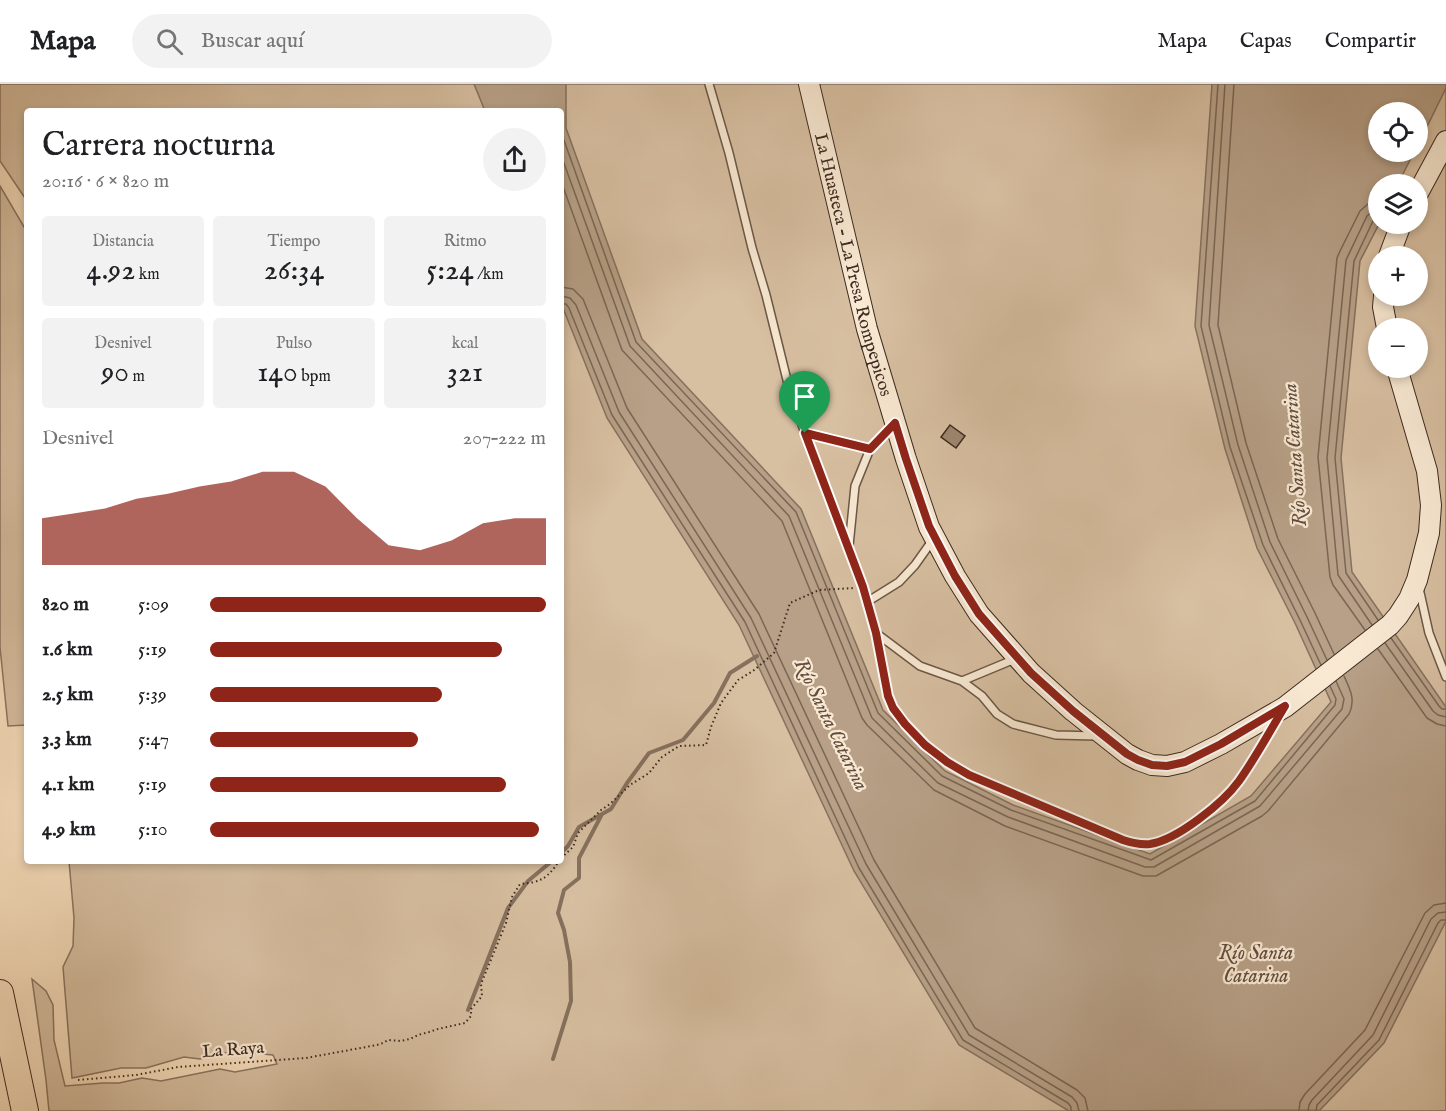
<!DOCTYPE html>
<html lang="es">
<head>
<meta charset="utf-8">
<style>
	:root { --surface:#fff; --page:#f2f2f2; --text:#202124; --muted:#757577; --line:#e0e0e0; --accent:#8f2418 }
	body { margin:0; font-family:"IM FELL English",serif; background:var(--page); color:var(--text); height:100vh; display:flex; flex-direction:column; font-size:22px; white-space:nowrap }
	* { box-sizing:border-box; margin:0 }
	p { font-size:20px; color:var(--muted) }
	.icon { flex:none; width:33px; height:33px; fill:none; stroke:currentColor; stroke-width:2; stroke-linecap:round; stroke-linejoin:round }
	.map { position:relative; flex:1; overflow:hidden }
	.sheet { position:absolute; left:24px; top:24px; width:540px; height:756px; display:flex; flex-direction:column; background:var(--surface); border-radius:6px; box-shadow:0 3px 9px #0003 }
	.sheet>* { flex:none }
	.fabs { position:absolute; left:1368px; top:18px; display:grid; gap:12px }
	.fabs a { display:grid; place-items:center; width:60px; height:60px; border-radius:50%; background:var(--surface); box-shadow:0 3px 9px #0003; font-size:30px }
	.pin { position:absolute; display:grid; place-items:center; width:51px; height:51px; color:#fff; margin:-62px -26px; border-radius:50% 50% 50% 0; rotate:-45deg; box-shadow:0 0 6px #0007 }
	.pin .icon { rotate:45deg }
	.round { display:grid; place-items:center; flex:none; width:63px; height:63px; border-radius:32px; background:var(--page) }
	.headline { display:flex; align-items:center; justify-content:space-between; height:102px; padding:0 18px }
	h1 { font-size:33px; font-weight:600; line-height:45px }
	.stats { display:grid; grid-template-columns:repeat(3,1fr); gap:9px; height:102px; padding:6px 18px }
	.stats div { display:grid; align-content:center; border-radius:6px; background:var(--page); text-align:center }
	.stats b { font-size:30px; font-weight:600 }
	.stats small { font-size:16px; font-weight:400 }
	.stats p { font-size:16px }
	.chart { height:168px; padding:12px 18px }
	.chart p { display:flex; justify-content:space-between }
	.chart svg { width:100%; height:108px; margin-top:6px; fill:var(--accent); opacity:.7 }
	ul { padding:0 18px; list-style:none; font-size:20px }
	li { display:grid; grid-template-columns:96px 72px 1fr; align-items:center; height:45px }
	li i { height:15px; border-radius:8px; background:var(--accent) }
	header { display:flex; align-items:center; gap:36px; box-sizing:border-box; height:84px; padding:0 30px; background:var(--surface); border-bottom:2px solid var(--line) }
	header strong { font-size:28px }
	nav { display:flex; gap:33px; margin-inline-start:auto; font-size:21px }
	.search { width:420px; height:54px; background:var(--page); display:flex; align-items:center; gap:15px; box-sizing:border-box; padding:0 21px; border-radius:33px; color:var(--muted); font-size:22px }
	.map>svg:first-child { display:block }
	.green { fill:#d7bfa1; stroke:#8a7561; stroke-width:1.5; fill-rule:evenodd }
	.water { fill:#b7a087; stroke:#86715e; stroke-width:1.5 }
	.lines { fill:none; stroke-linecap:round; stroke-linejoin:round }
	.shore { stroke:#7a6654; stroke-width:1.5 }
	.stream { stroke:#86715e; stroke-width:4 }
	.building { fill:#9d8871; stroke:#3d2b21; stroke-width:1.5 }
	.lane-casing { stroke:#6b5848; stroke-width:10 }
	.secondary-casing { stroke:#3d2b21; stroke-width:22 }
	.highway-casing { stroke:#3d2b21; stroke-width:28 }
	.path { stroke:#3d2b21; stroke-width:2; stroke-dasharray:1.5 3; stroke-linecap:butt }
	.lane { stroke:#f9e9d3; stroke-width:7 }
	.secondary { stroke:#f9e9d3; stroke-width:20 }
	.highway { stroke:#f6ddbb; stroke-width:26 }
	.route-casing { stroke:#fff; stroke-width:12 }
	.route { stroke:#8f2418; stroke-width:8 }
	.labels { text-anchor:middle; stroke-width:4.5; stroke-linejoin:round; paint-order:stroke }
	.street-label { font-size:18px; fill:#3d2b21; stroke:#f9e9d3 }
	.water-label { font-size:20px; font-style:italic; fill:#624e40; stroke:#f9e9d3 }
</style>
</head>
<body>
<header>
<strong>Mapa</strong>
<div class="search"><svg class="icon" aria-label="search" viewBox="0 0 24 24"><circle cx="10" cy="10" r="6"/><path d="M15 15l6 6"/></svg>Buscar aquí</div>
<nav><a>Mapa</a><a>Capas</a><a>Compartir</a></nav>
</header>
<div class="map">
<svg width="1446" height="1027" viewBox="0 0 1446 1027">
	<rect width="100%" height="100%" fill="#f6ddbb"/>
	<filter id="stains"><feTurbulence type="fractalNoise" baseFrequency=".00333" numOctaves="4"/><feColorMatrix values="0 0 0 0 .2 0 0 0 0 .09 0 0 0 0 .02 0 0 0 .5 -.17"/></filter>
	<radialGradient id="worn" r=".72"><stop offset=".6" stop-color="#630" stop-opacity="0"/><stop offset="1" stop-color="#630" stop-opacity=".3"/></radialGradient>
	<path class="green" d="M0,0h1446v1027h-1397l-3,-31 -14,-101 14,12 7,14 1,35 11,46 38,-3h16l23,-5 19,3 59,-12 15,3 42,-8 -4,-9 -21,-2h-28l-24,6 -16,-2 -38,11h-25l-49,10 -9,-111 10,-21 1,-28 -5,-57h492v-750h-534v90l-27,-40zM1378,28h40v40h-40zM1378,100h40v40h-40zM1378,172h40v40h-40zM1378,244h40v40h-40z
		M0,102l27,46v493l-19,1 -8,-79z"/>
	<path class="water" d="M474,0h92v44l76,211 159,170 82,201 62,61 68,34 137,49 101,-58 80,-94 -36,-79 -38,-75 -32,-99 -30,-123 17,-242h234v4l-28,57v-33h-40v40h36l-16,32h-20l1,40 -19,37 -19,197 11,114 94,135v214l-62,122 -64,67 -251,1 -110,-66 -105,-174 -115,-246 -132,-207 -46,-115v-192h-76z"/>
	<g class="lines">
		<path class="shore" d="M1218,0l-17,242 29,121 33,98 37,75 21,45
			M1225,0l-16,241 29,120 32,97 37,75 20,43
			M1234,0l-16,241 28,118 32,96 37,74 19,41
			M561,48l75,210 160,170 82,201 64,63 69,34 140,50 104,-59 80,-96 1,-6 -6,-13
			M561,71l69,191 159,170 83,202 66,65 70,34 137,50h9l106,-61 82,-97 2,-10 -8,-18
			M561,97l61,169 160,171 80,197 5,7 67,65 71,36 138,50h13l106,-60 6,-5 81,-97c7,-14 1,-25 -5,-38
			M561,203l12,2 10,10 44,109 132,206 115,246 101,168 102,62 8,8 3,13
			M561,212l9,2 6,7 43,107 132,206 115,246 103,171 103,62 5,6 2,8
			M561,220h5l3,4 43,107 133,207 114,246 104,172 105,63 3,4v4
			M1378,536l-32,-47 -11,-115 19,-197 19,-40 5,-3
			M1372,541l-34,-50 -11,-117 19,-198 21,-44 5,-4 6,-2
			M1365,546l-32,-45 -3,-8 -12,-120 19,-199 3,-7 20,-40 9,-8 9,-2
			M1391,554l48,68 3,3h4
			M1385,559l48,68 5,4 8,2
			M1378,565l49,69 10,6 9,2
			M1299,1027l1,-9 5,-8 60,-64 60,-117 9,-8 12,-2
			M1308,1027l1,-6 3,-5 61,-65 58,-116 7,-6 8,-1
			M1316,1027l1,-6 62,-65 59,-117 3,-3h5"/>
		<path class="stream" d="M561,769l7,-7 11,-19 32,-18 16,-26 22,-30 34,-13 31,-37 16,-30 27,-17
			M468,926l40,-102 20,-27 24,-20
			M553,975l18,-58 -1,-39 -6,-32 -6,-17 6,-23 15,-12v-20l22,-42"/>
	</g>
	<path class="building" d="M950,341l15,11 -9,12 -15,-11z"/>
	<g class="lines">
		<defs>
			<path id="lane" d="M709,0l20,69 23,95 14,47 23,93 16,45 58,154 13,46 12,63 5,12 12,16 20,21 22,17 22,13 154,65c9,3 18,6 27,4 27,-4 71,-40 88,-61 15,-20 27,-43 39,-64
				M805,349l65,16
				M849,462l6,-60 15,-37 23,-24
				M1419,504l10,45 17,44
				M867,518l32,-20 16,-17 17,-24
				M876,549l44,33 42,15 20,15 15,18 16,10 43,11 40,1
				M962,597l53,-22"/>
			<g id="secondary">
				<path id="s1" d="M809,0l58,245 39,130 23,68 26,49 24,38 52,59 42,38 54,43 11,6 14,5 15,1 18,-4 36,-18 64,-37 105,-82 8,-9 11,-17 8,-19 12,-47 2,-28 -4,-34 -30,-103"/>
				<path d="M1418,109l28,-52"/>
				<path d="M1389,172l12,-32"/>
				<path d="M1384,212l-1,11 4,21"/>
			</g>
			<path id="highway" d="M0,909l25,118"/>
		</defs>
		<use href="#lane" class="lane-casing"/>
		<use href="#secondary" class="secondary-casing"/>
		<use href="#highway" class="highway-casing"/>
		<path class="path" d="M561,774l12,-11 5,-14 23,-23 9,-6 20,-19 19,-12 13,-16 17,-11 27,-1 5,-18 10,-24 17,-23 15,-9 21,-18 16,-50 29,-13 35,-2
			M78,996l58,-5 42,-8 128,-9 71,-13 6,-2 5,-3 12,1 10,-2 8,-4 11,-3 9,-3 27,-6 6,-7v-7l11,-13 -1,-12 25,-61 6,-26 8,-13c21,-2 27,-5 39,-23"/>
		<use href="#lane" class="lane"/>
		<use href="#secondary" class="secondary"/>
		<use href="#highway" class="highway"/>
	</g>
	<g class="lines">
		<defs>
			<path id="route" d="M895,339l11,36 23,67 26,50 24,38 52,59 42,38 54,43 11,6 14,5 15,1 18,-4 36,-18 64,-38c-15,25 -29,51 -46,75 -16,22 -62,59 -89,63 -10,1 -18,-1 -27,-4l-154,-65 -22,-13 -22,-17 -20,-21 -12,-16 -5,-12 -12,-63 -13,-46 -58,-154 65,16z"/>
		</defs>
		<use href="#route" class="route-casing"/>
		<use href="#route" class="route"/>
	</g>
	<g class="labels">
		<g class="street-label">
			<text dy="6" stroke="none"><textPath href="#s1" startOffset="186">La Huasteca - La Presa Rompepicos</textPath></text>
			<text transform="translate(233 965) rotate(-4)" y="6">La Raya</text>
		</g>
		<g class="water-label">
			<text transform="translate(1294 371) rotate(-94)" y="7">Río Santa Catarina</text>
			<text transform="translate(832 640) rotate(64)" y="7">Río Santa Catarina</text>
			<text x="1256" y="875">Río Santa<tspan x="1256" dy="23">Catarina</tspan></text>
		</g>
	</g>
	<rect width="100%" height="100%" filter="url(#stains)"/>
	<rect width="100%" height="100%" fill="url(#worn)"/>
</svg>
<div class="fabs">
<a><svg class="icon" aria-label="locate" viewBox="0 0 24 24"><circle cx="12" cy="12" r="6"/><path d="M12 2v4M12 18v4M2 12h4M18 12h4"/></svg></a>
<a><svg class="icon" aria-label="layers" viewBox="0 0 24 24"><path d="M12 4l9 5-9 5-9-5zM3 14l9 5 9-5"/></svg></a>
<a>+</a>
<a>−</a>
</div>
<div class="pin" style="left:805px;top:349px;background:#1e9e55"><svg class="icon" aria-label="arrive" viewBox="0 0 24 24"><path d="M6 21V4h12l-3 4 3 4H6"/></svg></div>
<section class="sheet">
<div class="headline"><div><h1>Carrera nocturna</h1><p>20:16 · 6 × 820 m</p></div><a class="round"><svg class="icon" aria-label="share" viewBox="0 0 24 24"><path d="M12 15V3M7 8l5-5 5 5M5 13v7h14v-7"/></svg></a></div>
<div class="stats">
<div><p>Distancia</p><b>4.92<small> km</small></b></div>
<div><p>Tiempo</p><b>26:34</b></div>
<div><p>Ritmo</p><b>5:24<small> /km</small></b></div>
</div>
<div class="stats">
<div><p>Desnivel</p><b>90<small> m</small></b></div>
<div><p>Pulso</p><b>140<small> bpm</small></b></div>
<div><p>kcal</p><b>321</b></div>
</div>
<div class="chart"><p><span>Desnivel</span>207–222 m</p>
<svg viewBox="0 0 160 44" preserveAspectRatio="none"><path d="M0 44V25L10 23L20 21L30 17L40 15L50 12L60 10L70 6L80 6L90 12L100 25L110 36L120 38L130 34L140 27L150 25L160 25V44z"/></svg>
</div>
<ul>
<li><b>820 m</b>5:09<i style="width:100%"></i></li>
<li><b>1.6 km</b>5:19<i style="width:87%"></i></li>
<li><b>2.5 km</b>5:39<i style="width:69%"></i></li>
<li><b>3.3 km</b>5:47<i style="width:62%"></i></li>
<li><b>4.1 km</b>5:19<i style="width:88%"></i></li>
<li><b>4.9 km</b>5:10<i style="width:98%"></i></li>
</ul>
</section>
</div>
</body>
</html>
